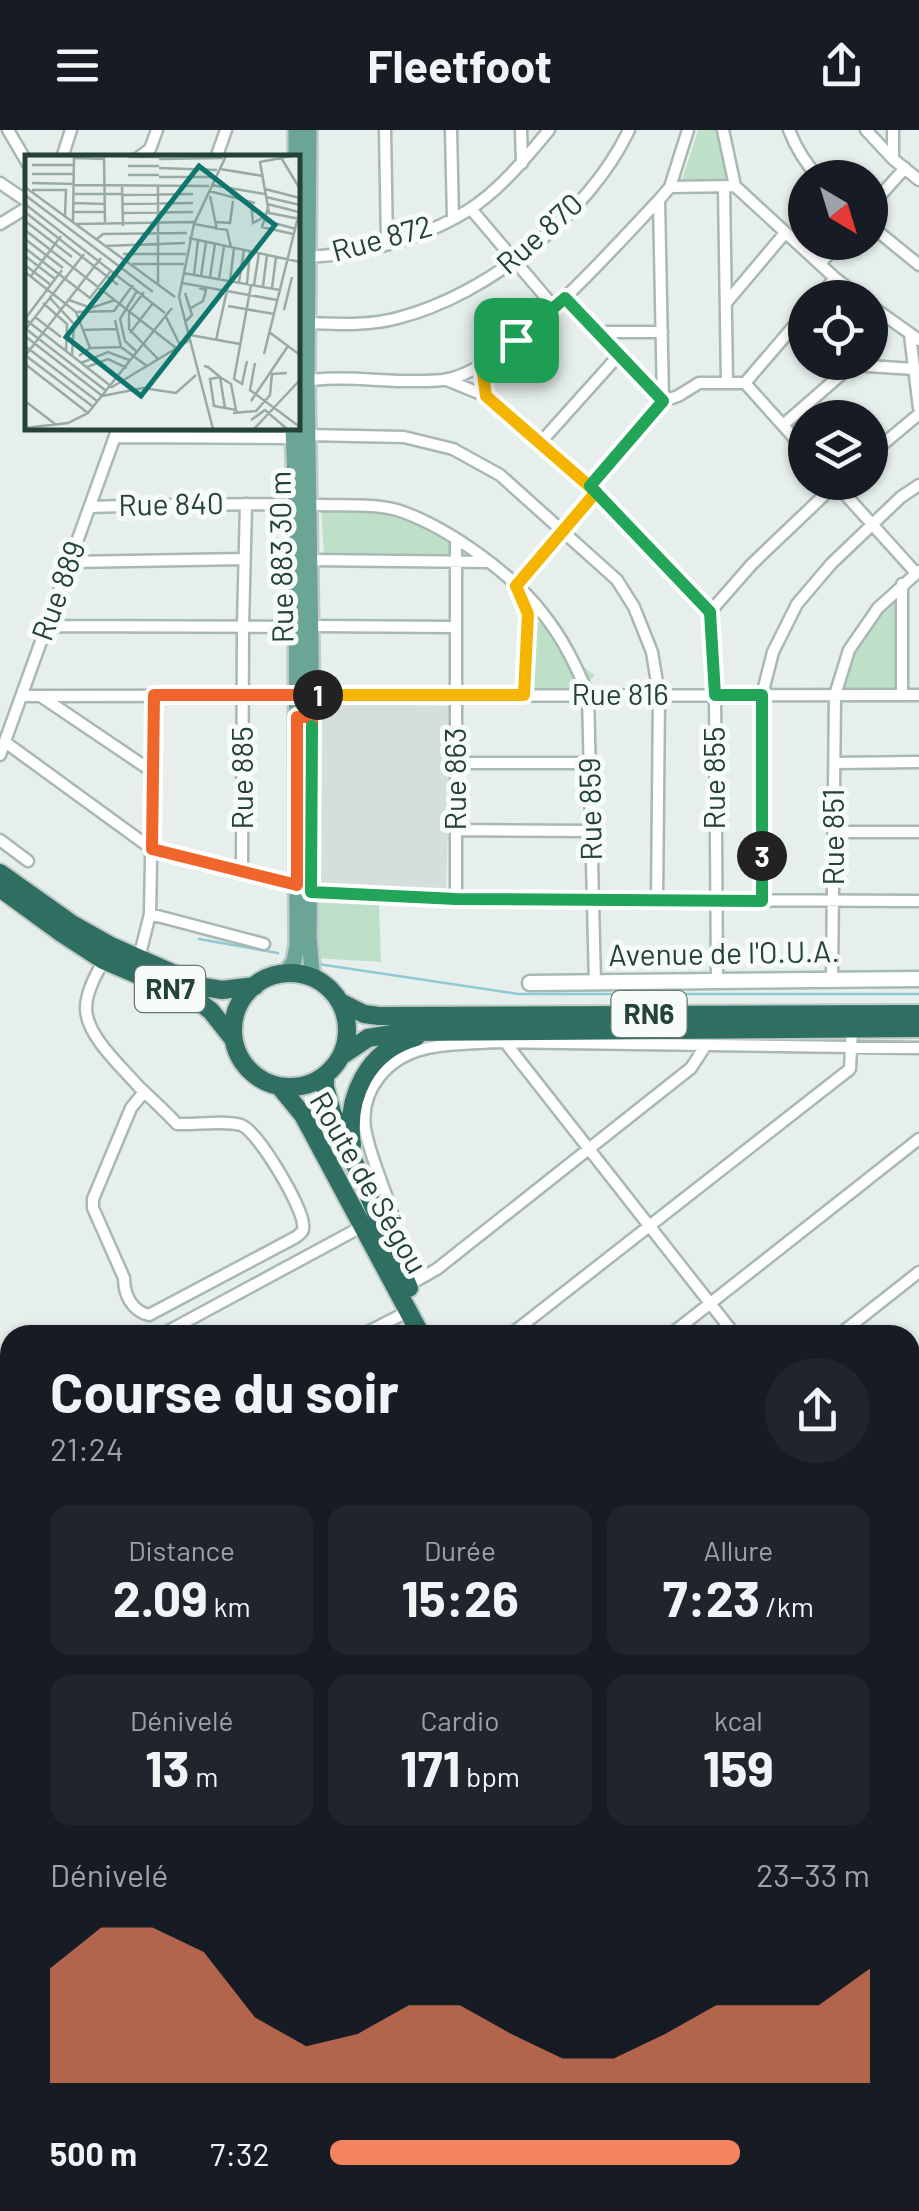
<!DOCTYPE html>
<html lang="fr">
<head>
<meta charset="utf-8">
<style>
	:root { --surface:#171b24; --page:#20242c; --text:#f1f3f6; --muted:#9ea1a6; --accent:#f4845f }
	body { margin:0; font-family:Barlow,sans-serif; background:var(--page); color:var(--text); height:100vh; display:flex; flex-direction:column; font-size:38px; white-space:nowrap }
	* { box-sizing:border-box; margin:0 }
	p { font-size:32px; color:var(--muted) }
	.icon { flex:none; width:55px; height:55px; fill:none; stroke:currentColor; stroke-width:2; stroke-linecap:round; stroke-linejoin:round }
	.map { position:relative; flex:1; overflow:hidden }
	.details { position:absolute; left:0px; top:1195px; width:920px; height:888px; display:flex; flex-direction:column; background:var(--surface); border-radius:30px 30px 0 0; box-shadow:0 2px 8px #0004 }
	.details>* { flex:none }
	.needle { width:65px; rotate:142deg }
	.buttons { position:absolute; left:788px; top:30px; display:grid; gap:20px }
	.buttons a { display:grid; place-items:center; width:100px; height:100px; border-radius:50%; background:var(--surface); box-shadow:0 2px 8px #0004; font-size:50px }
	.pin { position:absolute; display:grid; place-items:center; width:85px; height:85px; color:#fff; margin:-42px; border-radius:20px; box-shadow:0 5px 15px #0006 }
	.km { position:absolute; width:50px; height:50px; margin:-25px; border-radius:50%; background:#222; color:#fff; font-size:28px; line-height:50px; text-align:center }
	.round { display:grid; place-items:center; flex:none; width:105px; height:105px; border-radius:52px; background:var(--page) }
	.overview { display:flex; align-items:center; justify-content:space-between; height:170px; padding:0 50px }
	h1 { font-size:55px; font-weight:700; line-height:75px }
	.figures { display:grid; grid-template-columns:repeat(3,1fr); gap:15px; height:170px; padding:10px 50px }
	.figures div { display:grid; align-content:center; border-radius:20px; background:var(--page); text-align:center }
	.figures b { font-size:50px; font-weight:700 }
	.figures small { font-size:28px; font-weight:400 }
	.figures p { font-size:28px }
	.chart { height:280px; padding:20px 50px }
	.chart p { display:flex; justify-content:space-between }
	.chart svg { width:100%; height:180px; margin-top:10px; fill:var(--accent); opacity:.7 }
	ul { padding:0 50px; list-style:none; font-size:32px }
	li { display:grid; grid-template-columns:160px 120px 1fr; align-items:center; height:75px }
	li i { height:25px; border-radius:12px; background:var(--accent) }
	header { display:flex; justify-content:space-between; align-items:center; height:130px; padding:0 50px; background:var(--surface); font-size:45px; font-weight:700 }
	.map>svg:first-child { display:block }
	.built { fill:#d4dfda }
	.green { fill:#bfe0c8 }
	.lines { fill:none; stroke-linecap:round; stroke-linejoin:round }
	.stream { stroke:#8ec9d4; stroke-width:2.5 }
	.street-casing { stroke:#a8b8b2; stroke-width:15 }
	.secondary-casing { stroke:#a4bbb3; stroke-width:19 }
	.primary-casing { stroke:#c2cac8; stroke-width:20 }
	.highway-casing { stroke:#c2cac8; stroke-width:22 }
	.street { stroke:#fff; stroke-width:10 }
	.secondary { stroke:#fff; stroke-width:14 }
	.primary { stroke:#6aa596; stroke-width:15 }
	.highway { stroke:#2f6f62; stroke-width:18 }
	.split-1-casing { stroke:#fff; stroke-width:20 }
	.split-2-casing { stroke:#fff; stroke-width:20 }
	.split-3-casing { stroke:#fff; stroke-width:20 }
	.split-4-casing { stroke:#fff; stroke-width:20 }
	.split-1 { stroke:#f5b400; stroke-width:12 }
	.split-2 { stroke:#f0652b; stroke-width:12 }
	.split-3 { stroke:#22a559; stroke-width:12 }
	.split-4 { stroke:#22a559; stroke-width:12 }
	.labels { text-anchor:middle; stroke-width:10; stroke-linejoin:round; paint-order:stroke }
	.shield { fill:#f7fbf9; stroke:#637a73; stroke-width:2.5 }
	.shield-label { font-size:28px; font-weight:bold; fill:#24423a }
	.street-label { font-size:30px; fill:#24423a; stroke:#f7fbf9 }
	.inset-road { fill:none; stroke:#98aaa4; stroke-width:2.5 }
	.view { fill:#0f766e; fill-opacity:0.15; stroke:#0f766e; stroke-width:5 }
	.inset-edge { fill:none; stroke:#24423a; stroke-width:5 }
</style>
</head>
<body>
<header><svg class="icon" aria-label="menu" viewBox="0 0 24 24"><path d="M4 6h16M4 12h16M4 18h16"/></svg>Fleetfoot<svg class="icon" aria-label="share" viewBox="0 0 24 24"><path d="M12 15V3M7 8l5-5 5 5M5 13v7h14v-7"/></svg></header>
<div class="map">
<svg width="919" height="2081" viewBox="0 0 919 2081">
	<rect width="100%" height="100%" fill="#e6efeb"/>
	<path class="built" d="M320,573l132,3 -6,182 -132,-4z"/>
	<path class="green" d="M698,0h25l10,49 -51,1z
		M321,379l75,5 58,27 -4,17 -126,-3z
		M908,451l-9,114 -62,1 9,-31 14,-29z
		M528,484l16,12 14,24 37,25 -17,19 -53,-3z
		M317,765l62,10 2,57 -68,-4z
		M910,1863l9,11v67l-9,7z"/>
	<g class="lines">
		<path class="stream" d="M199,809l79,14
			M318,834l200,30h401
			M910,1860l9,-7"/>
		<defs>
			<path id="street" d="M8,0l20,34
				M385,0l2,113
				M451,0l2,89
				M521,0l1,33
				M723,0l12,56
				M789,0c7,18 16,33 30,48
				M866,0l27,29 26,21
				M62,28l9,-28
				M138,28l12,-9 7,-19
				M216,28l10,-28
				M893,28v-28
				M0,53l28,19
				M724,56l3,197
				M670,57l65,-1 100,92 26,20
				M659,70l4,201
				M870,77l35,-39
				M471,79l83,98
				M0,94l28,-17
				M870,95l49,40
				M298,127c54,0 123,-17 169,-46 32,-20 58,-52 82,-81
				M820,134l19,-22
				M565,168l97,102
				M818,168l17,-20
				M726,173l59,-70
				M870,175l49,35
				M307,193c30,1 62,3 91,-5 90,-23 191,-104 231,-188
				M598,202h64
				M910,205l9,73
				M482,236l4,30
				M447,250l39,16 110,95 114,121
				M298,252c47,-9 97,3 145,-2 63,-8 171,-133 216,-180l11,-13 18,-57
				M745,253l60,67
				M783,295l69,-60 62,4
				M307,305l97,2 49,12 47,26 117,105 17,27 18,45 7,43 -2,205
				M115,307l177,1
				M540,313l79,-88
				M870,325l49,-41
				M834,352l82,91
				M589,355l74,-84 15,-5 21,-13h46l60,-70
				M90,377c76,-2 153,-4 229,-2 27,1 58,-2 84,7 47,17 111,63 141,103 19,24 33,52 44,80l7,289
				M456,410v359
				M310,430l178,2
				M70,432l174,-3
				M47,496l249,1
				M311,496l145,1
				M524,565l4,-81 -13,-28 81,-95
				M902,565v-111
				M22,566l897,-1
				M42,567l111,75
				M5,612l147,107 145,36
				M0,625l118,-327
				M456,633h134
				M835,633l84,-1
				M456,700l136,1
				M834,702h85
				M0,710l28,21
				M242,742l1,-246 3,-122
				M311,762l145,7 463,2
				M762,771v-206l11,-43 24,-48 34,-40 70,-67 18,-12
				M150,784l114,30
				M106,826c-8,15 -20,35 -20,52 0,28 36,59 53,79 13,12 26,24 38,37 18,1 48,-4 64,1 17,6 61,81 62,99 1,8 -1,8 -7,13l-147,78c-17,-4 -25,-20 -25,-37l-31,-70v-9l38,-91 13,-16
				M139,828l11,-44 4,-219
				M832,849l3,-284 14,-45 29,-42 41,-37
				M717,851l-2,-286 -5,-83 42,-48 86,-82
				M505,912l230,293
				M384,1101l9,-14c-8,-30 -23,-59 -28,-89 -5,-39 23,-70 59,-79 22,-6 48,-5 70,-7l425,6
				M407,1156l30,-17 254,-201 15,-23
				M161,1205l202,-109
				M362,1205l47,-24
				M510,1205l340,-266 2,-41
				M670,1205l249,-196
				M839,1205l80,-63
				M910,1271l9,-7
				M0,1292l10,-6
				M0,1359l10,13
				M0,1402l10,-6
				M910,1408l9,-7
				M910,1426l9,12
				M910,1524l9,-7
				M0,1559l10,17
				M910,1634l9,-7
				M0,1693l10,16
				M910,1744l9,-7
				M910,1849l9,-7
				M910,1958l9,-7
				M0,2016l10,9
				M282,2072l7,9
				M433,2072l5,9
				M526,2072l5,9
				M617,2072l2,9
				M772,2072l7,9
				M51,2081l20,-9
				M131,2081l4,-9
				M354,2081l14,-9
				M586,2081l16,-9
				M898,2081l11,-9"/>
			<path id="secondary" d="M530,853l389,-4
				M0,1755l10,-4"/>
			<path id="primary" d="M296,0v28
				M309,0l-2,250 5,337 -3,220 3,35 6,9
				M285,844l9,-13 3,-15 -1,-441 -3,-77"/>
			<path id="highway" d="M0,743l72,51 39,22 93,41 18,3 33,-4
				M0,758l63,46 40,26 94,40 14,11 23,29
				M233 900a57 57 0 1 1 114 0a57 57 0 1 1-114 0Z
				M340,872l24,12 15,2 540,-2
				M341,926l27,-18 36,-6 515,-4
				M325,945v12l7,25 77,176
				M280,957l23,28 118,220
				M352,1015c-7,-47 15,-95 64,-108
				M723,2072l2,9
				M746,2072l2,9"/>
		</defs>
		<use href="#street" class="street-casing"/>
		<use href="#secondary" class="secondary-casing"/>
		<use href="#primary" class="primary-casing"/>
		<use href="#highway" class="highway-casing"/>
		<use href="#street" class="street"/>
		<use href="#secondary" class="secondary"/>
		<use href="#primary" class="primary"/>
		<use href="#highway" class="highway"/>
	</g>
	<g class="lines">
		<defs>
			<path id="split-1" d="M318,565h206l4,-81 -12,-28 80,-94 -110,-96 -4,-30 34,-26"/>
			<path id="split-2" d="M312,596v-9h-15v168l-145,-36 2,-154h164"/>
			<path id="split-3" d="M312,596l-1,166 145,7 306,2v-45"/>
			<path id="split-4" d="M516,210l49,-42 98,103 -73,85 120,126 5,83h47v161"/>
		</defs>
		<use href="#split-1" class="split-1-casing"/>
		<use href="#split-2" class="split-2-casing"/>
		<use href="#split-3" class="split-3-casing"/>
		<use href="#split-4" class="split-4-casing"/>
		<use href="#split-1" class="split-1"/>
		<use href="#split-2" class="split-2"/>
		<use href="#split-3" class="split-3"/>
		<use href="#split-4" class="split-4"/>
	</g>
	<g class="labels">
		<g class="shield">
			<rect x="135" y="836" width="70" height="46" rx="8"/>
			<rect x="611.5" y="861" width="75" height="46" rx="8"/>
		</g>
		<g class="shield-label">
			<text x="170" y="869">RN7</text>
			<text x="649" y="894">RN6</text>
		</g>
		<g class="street-label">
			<text transform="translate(540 104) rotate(-42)" y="10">Rue 870</text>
			<text transform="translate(382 109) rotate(-15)" y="10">Rue 872</text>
			<text transform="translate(171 375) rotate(-1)" y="10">Rue 840</text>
			<text transform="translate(282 427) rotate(-91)" y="10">Rue 883 30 m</text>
			<text transform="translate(59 461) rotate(-70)" y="10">Rue 889</text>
			<text x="620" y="575">Rue 816</text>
			<text transform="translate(243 648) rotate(-90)" y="10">Rue 885</text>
			<text transform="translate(715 648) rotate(-90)" y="10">Rue 855</text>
			<text transform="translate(456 649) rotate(-90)" y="10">Rue 863</text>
			<text transform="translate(591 679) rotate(-91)" y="10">Rue 859</text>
			<text transform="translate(834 707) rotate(-90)" y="10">Rue 851</text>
			<text transform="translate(724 824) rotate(-1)" y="10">Avenue de l'O.U.A.</text>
			<text transform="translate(368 1053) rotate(60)" y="10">Route de Ségou</text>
		</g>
	</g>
	<g transform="translate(25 25)">
		<rect width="275" height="275" fill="#e6efeb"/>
		<path class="inset-road" d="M0,1h49M79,1l1,66M255,1l20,33M266,1l-31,6 9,51 31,6M103,2h31M49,3l30,1M134,4l64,-1M7,10h42M103,11h31M134,13l58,2M195,14l43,7M7,19h42M103,20h31M134,22h54M7,28l42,1M49,30l135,1M97,30l1,41M186,30l54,9M133,31v98M0,32l150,110M240,34l35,9M7,35h34l-1,26M184,36l46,12M49,39h48M0,40l128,97M97,40l71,-1M185,41l7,34M241,42l34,8M48,48l32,1M226,48l2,20 11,-6M0,49l140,109M97,49l71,-1M242,49l32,8M243,53l-6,19 31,7M0,57l93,73M48,57h32M98,58l70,-1M238,65l33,9M0,66l47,36M48,66l1,-65M191,67l14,1 3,-22M51,69l118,-2M169,69l33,6 4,17M0,75l151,118M164,83l111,24M0,84l38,29M72,84l6,-5 84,-1M79,91l81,-3M0,93l65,50 20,-26M98,99h63M0,101l30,23M107,109h52M0,110l26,20M0,117l51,40 14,36M158,118l97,17M169,120l4,-35M6,121l30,-40M176,121l5,-34M185,122l5,-33M194,124l5,-33M205,126l4,-33M214,127l5,-32M157,128l95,17M222,129l3,-33M229,130l5,-32M238,131l4,-31M247,133l4,-31M119,137l-15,20v17l29,30M25,143l24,26 -2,31M44,145l22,8 24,-8M18,148l24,21 -1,27M203,151l46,8M166,153l12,-7 3,-11 -7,-2M259,155l8,-33M51,157l38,-1 19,-26M140,160l15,30M10,162l26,20M0,164l87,68 78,-47M0,164l37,-49M90,165l6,27 26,19M160,167l7,-7 -7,-22M1,174l79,61M0,175l59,-76M57,175l34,-1M244,177l31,23M105,178l23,-30M165,180l50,9M0,181l76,59M191,185l12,-54M0,191l72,55M111,196l-11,-10 -5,-22 17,-28M239,199l36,-145M0,200l67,51M0,201l76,-98M54,201l11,-8 31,-1M222,206l-5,23 -8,-5 17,-94M56,208l27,-11 21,8M230,208l-5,27 50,37M0,209l63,49M179,211l4,1 12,10 11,7 5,26 -22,-4 -4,-27 10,-2M62,212l21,-8 19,9M195,222l5,31M77,241l41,-8 33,5 20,-18M0,246l30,23M226,246l37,-55M208,258l23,-2 14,-16 2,-21 15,-1M226,265l14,-10 22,19M0,273l43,-5 20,-10 84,-105M188,274l-34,-132 15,-73 32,-68M229,274l45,-48"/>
		<path class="view" d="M174,11l76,59 -134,171 -75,-59z"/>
		<rect width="275" height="275" class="inset-edge"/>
	</g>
</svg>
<div class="buttons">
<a><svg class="needle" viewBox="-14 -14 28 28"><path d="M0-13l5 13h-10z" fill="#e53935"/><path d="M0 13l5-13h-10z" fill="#9ea1a6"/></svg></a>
<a><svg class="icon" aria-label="locate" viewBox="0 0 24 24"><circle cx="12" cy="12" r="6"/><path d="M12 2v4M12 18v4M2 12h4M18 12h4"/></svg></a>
<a><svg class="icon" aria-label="layers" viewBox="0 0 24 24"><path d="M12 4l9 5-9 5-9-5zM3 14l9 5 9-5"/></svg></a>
</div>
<div class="pin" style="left:516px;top:210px;background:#1e9e55"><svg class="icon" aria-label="arrive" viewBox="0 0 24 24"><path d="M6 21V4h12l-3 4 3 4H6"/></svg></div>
<b class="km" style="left:318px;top:565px">1</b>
<b class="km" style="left:762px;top:726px">3</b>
<section class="details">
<div class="overview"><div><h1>Course du soir</h1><p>21:24</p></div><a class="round"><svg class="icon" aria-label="share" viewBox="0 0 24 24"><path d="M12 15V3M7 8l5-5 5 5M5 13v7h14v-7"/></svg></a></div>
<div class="figures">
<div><p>Distance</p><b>2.09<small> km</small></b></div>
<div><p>Durée</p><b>15:26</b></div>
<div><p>Allure</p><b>7:23<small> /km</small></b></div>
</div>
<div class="figures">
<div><p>Dénivelé</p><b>13<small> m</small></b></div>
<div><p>Cardio</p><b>171<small> bpm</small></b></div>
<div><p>kcal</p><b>159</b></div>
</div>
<div class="chart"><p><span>Dénivelé</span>23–33 m</p>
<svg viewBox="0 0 160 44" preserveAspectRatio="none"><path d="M0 44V16L10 6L20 6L30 12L40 28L50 35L60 32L70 25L80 25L90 32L100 38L110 38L120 32L130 25L140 25L150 25L160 16V44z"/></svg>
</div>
<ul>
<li><b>500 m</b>7:32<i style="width:76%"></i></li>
</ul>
</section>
</div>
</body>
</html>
